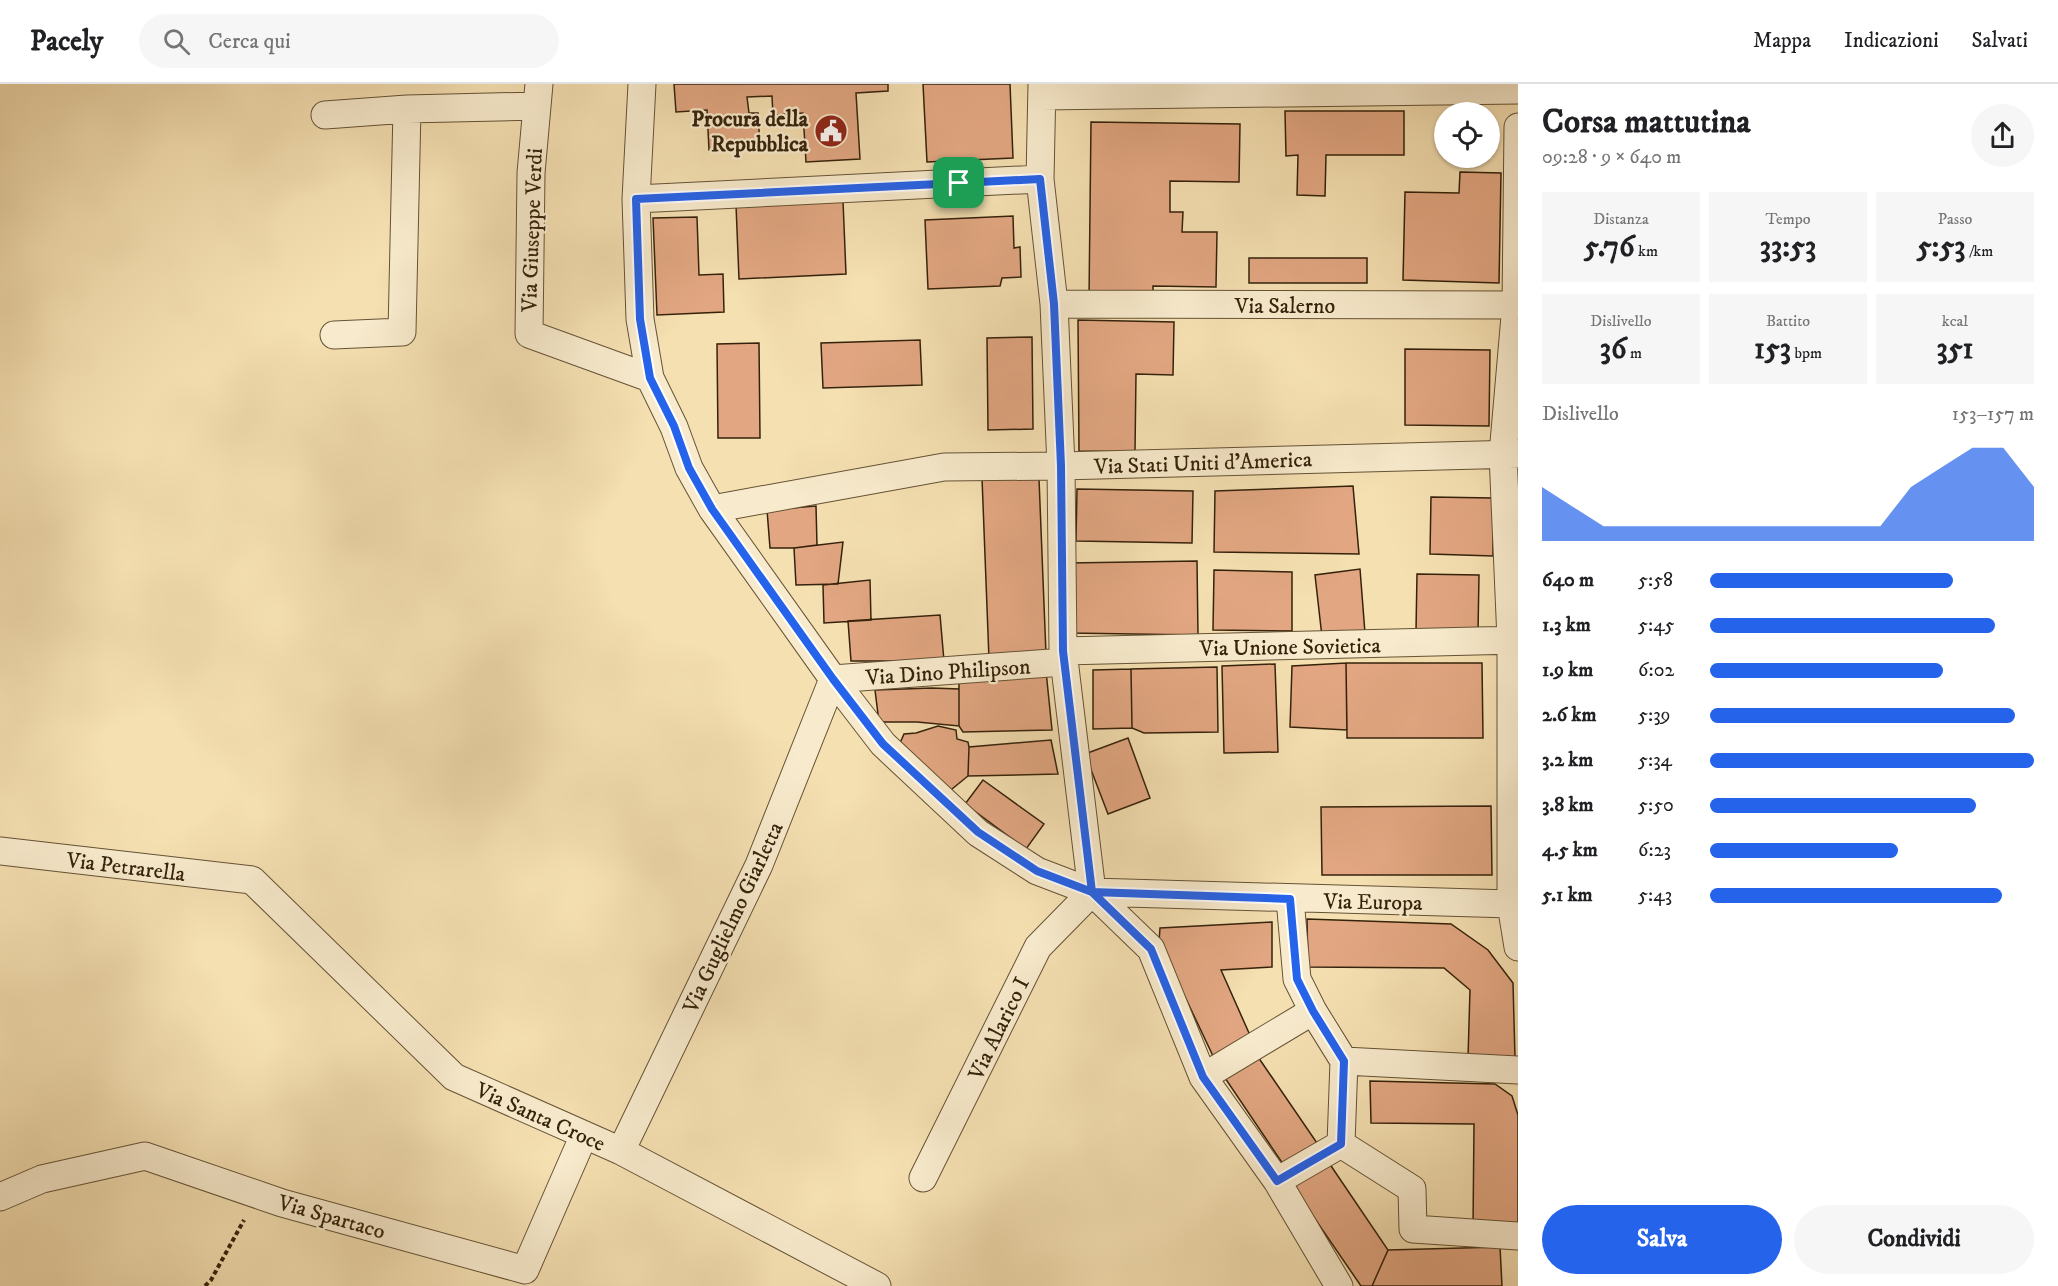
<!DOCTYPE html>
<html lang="it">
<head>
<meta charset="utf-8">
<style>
	:root { --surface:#fff; --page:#f6f6f6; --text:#202124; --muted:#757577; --line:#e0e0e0; --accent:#2563eb }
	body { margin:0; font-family:"IM FELL DW Pica",serif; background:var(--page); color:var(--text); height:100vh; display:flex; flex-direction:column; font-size:22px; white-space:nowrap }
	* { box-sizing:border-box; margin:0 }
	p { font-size:20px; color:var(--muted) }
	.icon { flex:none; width:33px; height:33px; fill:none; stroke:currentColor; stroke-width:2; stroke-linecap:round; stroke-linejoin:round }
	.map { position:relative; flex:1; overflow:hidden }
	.details { display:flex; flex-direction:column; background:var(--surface); width:540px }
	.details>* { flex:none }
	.tools { position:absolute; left:1434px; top:18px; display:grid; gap:12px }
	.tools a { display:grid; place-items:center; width:66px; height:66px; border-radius:50%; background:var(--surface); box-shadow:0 2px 4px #0004; font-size:30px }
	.pin { position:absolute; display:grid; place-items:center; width:51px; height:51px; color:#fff; margin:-26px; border-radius:12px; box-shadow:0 3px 9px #0006 }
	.round { display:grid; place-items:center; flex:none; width:63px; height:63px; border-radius:32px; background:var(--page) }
	.overview { display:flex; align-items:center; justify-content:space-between; height:102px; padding:0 24px }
	h1 { font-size:33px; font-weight:700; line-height:45px }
	.stats { display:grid; grid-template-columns:repeat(3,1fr); gap:9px; height:102px; padding:6px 24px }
	.stats div { display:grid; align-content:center; border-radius:0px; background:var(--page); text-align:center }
	.stats b { font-size:30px; font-weight:700 }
	.stats small { font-size:16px; font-weight:400 }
	.stats p { font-size:16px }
	.chart { height:168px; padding:12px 24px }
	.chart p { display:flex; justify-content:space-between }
	.chart svg { width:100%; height:108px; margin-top:6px; fill:var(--accent); opacity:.7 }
	.primary-button { display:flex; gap:12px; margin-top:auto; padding:12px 24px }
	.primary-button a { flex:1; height:69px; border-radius:36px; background:var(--accent); color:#fff; font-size:24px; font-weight:700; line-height:69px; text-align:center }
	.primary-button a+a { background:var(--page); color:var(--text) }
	ul { padding:0 24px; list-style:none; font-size:20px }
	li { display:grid; grid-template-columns:96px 72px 1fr; align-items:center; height:45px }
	li i { height:15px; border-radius:8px; background:var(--accent) }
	header { display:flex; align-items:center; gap:36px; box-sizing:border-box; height:84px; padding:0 30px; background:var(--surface); border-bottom:2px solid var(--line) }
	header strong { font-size:28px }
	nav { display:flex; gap:33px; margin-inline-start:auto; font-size:21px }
	.search { width:420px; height:54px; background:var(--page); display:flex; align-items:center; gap:15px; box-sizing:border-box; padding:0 21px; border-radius:33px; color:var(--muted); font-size:22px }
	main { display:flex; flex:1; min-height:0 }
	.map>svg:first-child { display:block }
	.building { fill:#e2a782; stroke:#35220b; stroke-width:1.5 }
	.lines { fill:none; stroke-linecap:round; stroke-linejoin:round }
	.street-casing { stroke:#655235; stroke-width:29 }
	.path { stroke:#35220b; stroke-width:4; stroke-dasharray:4.5 3; stroke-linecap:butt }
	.street { stroke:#f8ebcd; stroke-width:27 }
	.route-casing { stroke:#fff; stroke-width:12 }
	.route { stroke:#2563eb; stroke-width:8 }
	.labels { text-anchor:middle; stroke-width:4.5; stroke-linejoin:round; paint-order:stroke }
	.poi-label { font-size:22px; font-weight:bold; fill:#35220b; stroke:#f8ebcd; text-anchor:end }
	.street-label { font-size:22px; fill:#35220b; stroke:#f8ebcd }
</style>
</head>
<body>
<header>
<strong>Pacely</strong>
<div class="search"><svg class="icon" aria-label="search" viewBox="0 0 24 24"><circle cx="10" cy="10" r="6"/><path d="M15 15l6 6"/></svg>Cerca qui</div>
<nav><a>Mappa</a><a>Indicazioni</a><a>Salvati</a></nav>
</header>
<main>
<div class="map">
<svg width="1518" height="1202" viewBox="0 0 1518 1202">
	<rect width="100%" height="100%" fill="#f5e0b2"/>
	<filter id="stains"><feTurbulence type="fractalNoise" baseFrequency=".00333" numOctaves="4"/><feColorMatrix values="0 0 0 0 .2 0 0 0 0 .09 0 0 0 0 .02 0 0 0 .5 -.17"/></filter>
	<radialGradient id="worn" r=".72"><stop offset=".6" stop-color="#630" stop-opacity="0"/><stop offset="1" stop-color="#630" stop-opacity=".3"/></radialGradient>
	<path class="building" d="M674,0h214v7l-32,2 4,66 -54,3 -3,-49 -30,2 -1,-19 -25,1 2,16h9l2,34 -51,3 -2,-40 -31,2z
		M923,0h87l3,74 -86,4z
		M1285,27h119v44h-78l-1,41 -28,-1 1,-40 -12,1z
		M1091,38l149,2 -1,58 -69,-1v31h13l-1,20h35l-1,55 -63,-1v13h-64z
		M1460,88l41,1 -2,110 -96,-3 2,-88 54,1z
		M843,117l3,73 -107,5 -3,-74z
		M1013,132l1,32 6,-1 1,30 -19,1 -2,8 -72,3 -3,-69z
		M697,133l2,58 24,-1 1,38 -67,3 -4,-97z
		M1249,174h118v25h-118z
		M1078,236l96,2 -1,53 -37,-1 -1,78 -56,-1z
		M1032,253l1,92 -45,1 -1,-92z
		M920,256l2,45 -99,3 -2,-45z
		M759,259l1,95h-42l-1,-94z
		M1405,265l85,1 -1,76 -84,-1z
		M982,394l57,1 7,175 -57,5z
		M1353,402l6,68 -145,-2 1,-61z
		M1077,405l116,2 -1,52 -116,-2z
		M1431,413l62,1v58l-63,-2z
		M816,422l1,39 -23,3h-24l-3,-38z
		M843,458l-5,42 -42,1 -2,-37z
		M1197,477l1,74 -129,-2 -1,-70z
		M1360,485l5,64 -43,4 -7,-62z
		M1214,486l78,2v59l-79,-1z
		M1417,490l62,1 -1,57 -62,-1z
		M870,496l1,40 -47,3 -1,-38z
		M940,531l4,46h-93l-3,-40z
		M1346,579h136l1,75h-136z
		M1346,579l1,67 -57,-3 2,-61z
		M1275,580l3,88 -54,1 -2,-87z
		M1217,583l1,65 -74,1 -12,-5 -1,-59z
		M1131,585l1,59 -39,1v-59z
		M1046,587l6,59 -89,2 -4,-6v-52z
		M932,604l27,1v37l-42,-4h-38l-4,-32z
		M938,642l18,4 1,9 11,3 1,5 -1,29 -21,17 -47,-50 4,-9 12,-1z
		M1128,654l22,60 -42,16 -23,-60z
		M1051,656l7,34 -90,2 1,-29z
		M983,696l61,44 -18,25 -61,-45z
		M1491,722l1,69h-170l-1,-68z
		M1307,835l144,5 37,26 25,33 2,75h-47l2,-68 -26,-22 -136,-1z
		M1272,838v45l-51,3 32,72 -39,16 -55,-116 1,-14z
		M1256,970l61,89 -34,21 -60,-89z
		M1370,997l125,3 17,12 6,19v110l-45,3 1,-104 -103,-1z
		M1325,1073l63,93 -16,36h-11l-72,-105z
		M1500,1163l2,39h-130l16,-36z"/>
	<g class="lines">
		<defs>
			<path id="street" d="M539,0l-8,89 -2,161 121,44
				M642,0l-6,115 4,120 10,59 24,49 15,41 23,41 121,170 50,65 95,89 59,38 55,21 59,57 52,128 74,104 62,105
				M1042,0l-2,95 14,125 7,162 2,185 29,241
				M1042,12l476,-6
				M325,31l82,-6 130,-3
				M1518,43l-2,178 -13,149 8,186v264l7,43
				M636,115l404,-20
				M1054,220l462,1
				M334,251l68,-3 5,-223
				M712,425l232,-42 117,-1 457,-12
				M1063,567l455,-11
				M0,767l252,29 202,197 167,74 256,135
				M1092,808l419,12
				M1290,815l7,80 16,32 31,50 -3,83 71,45 1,40 105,7
				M1344,977l174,9
				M1203,993l110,-66
				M621,1067l138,-286 74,-186 231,-17
				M923,1094l115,-231 54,-55
				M1277,1097l64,-37
				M0,1113l42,-18 103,-23 137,47 243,67 59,-135"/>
		</defs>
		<use href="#street" class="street-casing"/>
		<path class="path" d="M205,1202l6,-6 33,-60"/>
		<use href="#street" class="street"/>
	</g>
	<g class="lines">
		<defs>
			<path id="route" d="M959,99l-323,16 4,120 10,59 24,48 15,42 23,41 121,170 50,65 95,88 59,39 55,21 59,57 52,128 74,104 64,-37 3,-83 -31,-50 -16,-32 -7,-80 -198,-7 -29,-241 -2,-185 -7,-162 -14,-125 -81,4"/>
		</defs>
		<use href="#route" class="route-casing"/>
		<use href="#route" class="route"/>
	</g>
	<defs>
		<symbol id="civic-disc" viewBox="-11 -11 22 22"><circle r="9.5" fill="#8f2418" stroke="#f8ebcd"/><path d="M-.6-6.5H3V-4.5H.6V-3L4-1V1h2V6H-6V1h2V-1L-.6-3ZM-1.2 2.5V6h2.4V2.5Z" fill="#fff"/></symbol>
	</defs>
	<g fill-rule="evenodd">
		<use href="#civic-disc" x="812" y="28" width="38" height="38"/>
	</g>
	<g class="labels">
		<g class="poi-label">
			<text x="808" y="42">Procura della<tspan x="808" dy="25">Repubblica</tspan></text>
		</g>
		<g class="street-label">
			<text transform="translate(531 146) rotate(-88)" y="8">Via Giuseppe Verdi</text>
			<text x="1285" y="229">Via Salerno</text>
			<text transform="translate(1203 378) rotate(-2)" y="8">Via Stati Uniti d'America</text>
			<text transform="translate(1290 562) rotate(-1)" y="8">Via Unione Sovietica</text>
			<text transform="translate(948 587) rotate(-4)" y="8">Via Dino Philipson</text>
			<text transform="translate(126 782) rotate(7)" y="8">Via Petrarella</text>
			<text transform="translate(1373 817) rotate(1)" y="8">Via Europa</text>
			<text transform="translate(732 833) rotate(-65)" y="8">Via Guglielmo Giarletta</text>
			<text transform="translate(998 944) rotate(-64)" y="8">Via Alarico I</text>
			<text transform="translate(541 1032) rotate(24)" y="8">Via Santa Croce</text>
			<text transform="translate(332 1132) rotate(16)" y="8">Via Spartaco</text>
		</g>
	</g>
	<rect width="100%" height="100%" filter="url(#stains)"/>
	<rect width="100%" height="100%" fill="url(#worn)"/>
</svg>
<div class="tools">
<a><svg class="icon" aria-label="locate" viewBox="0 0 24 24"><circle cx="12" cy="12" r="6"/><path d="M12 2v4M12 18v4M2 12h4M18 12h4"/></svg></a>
</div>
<div class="pin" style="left:959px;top:99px;background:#1e9e55"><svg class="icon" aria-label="arrive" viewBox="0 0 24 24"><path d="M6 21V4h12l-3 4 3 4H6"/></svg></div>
</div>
<section class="details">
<div class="overview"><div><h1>Corsa mattutina</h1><p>09:28 · 9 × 640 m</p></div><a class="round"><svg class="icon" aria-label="share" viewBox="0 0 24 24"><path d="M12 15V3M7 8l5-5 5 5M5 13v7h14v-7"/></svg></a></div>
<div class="stats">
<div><p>Distanza</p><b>5.76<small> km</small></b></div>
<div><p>Tempo</p><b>33:53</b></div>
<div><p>Passo</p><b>5:53<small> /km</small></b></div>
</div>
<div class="stats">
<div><p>Dislivello</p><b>36<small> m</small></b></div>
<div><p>Battito</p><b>153<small> bpm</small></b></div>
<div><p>kcal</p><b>351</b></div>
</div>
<div class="chart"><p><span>Dislivello</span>153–157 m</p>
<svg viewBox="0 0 160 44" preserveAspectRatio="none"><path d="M0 44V22L10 30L20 38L30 38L40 38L50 38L60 38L70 38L80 38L90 38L100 38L110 38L120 22L130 14L140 6L150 6L160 22V44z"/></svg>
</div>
<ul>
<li><b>640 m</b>5:58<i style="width:75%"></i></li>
<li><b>1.3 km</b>5:45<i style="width:88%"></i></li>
<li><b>1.9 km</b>6:02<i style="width:72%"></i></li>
<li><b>2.6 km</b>5:39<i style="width:94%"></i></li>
<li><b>3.2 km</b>5:34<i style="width:100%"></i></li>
<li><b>3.8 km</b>5:50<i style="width:82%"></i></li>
<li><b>4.5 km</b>6:23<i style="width:58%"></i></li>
<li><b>5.1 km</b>5:43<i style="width:90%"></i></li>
</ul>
<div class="primary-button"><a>Salva</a><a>Condividi</a></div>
</section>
</main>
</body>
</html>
